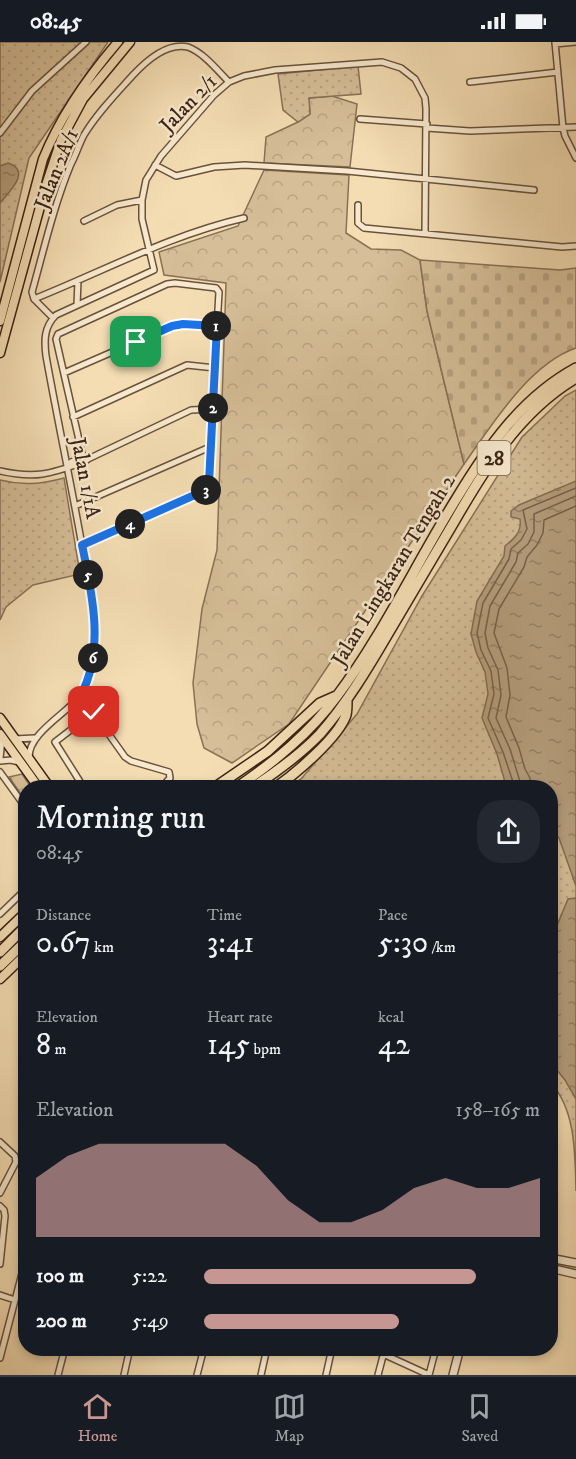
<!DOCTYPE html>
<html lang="en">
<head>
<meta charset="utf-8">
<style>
	:root { --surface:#171b24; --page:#242831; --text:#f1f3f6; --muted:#9ea1a6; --line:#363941; --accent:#c59692 }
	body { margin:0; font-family:"IM FELL DW Pica",serif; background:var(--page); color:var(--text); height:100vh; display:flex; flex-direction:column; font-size:22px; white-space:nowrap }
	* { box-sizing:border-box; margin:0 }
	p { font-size:20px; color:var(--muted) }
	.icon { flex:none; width:33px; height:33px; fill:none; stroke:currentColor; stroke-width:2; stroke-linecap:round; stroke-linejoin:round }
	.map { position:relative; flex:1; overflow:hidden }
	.sheet { position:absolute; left:18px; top:738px; width:540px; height:576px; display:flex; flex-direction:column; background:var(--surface); border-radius:24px; box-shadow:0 3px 9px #0003 }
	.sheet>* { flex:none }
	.pin { position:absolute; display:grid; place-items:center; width:51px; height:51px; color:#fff; margin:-26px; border-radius:12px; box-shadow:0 3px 9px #0006 }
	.km { position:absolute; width:30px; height:30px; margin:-15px; border-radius:50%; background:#222; color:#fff; font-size:16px; line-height:30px; text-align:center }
	.round { display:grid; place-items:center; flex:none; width:63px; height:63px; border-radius:24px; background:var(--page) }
	.summary { display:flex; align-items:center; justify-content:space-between; height:102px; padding:0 18px }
	h1 { font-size:33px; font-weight:600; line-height:45px }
	.stats { display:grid; grid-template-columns:repeat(3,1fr); gap:9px; height:102px; padding:6px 18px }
	.stats div { display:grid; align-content:center }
	.stats b { font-size:30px; font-weight:600 }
	.stats small { font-size:16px; font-weight:400 }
	.stats p { font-size:16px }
	.chart { height:168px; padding:12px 18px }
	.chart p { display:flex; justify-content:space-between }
	.chart svg { width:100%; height:108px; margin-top:6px; fill:var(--accent); opacity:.7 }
	ul { padding:0 18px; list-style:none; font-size:20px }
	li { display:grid; grid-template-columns:96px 72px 1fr; align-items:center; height:45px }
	li i { height:15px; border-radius:8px; background:var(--accent) }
	.status { display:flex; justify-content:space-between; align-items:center; height:42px; padding:0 30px; background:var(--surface); direction:ltr }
	.status svg { height:16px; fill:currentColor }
	.menu { display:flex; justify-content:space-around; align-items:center; height:84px; border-top:2px solid var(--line); background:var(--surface); font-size:16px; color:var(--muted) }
	.menu a { display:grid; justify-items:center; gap:3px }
	.menu .current { color:var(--accent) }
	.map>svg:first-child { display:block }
	.forest { fill:url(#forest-crowns); stroke:#887156; stroke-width:1.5 }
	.cemetery { fill:url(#cemetery-stones); stroke:#887156; stroke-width:1.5 }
	.park { fill:url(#park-dots); stroke:#887156; stroke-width:1.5 }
	.water { fill:url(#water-ripples); stroke:#846d53; stroke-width:1.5 }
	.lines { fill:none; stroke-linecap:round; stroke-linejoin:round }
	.shore { stroke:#786149; stroke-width:1.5 }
	.minor-casing { stroke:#69523c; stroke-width:8 }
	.tertiary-casing { stroke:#69523c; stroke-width:10 }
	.primary-casing { stroke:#3b2415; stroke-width:11 }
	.trunk-casing { stroke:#3b2415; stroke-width:12 }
	.minor { stroke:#f8e9ce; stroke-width:5 }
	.tertiary { stroke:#f8e9ce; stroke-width:7 }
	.primary { stroke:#f4ddb3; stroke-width:8 }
	.trunk { stroke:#f4ddb3; stroke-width:9 }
	.route-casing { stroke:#fff; stroke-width:12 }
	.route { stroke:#1a73e8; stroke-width:8 }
	.labels { text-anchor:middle; stroke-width:5; stroke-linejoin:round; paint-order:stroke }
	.shield { fill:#f8e9ce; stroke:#745f4c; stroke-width:1.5 }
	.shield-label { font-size:20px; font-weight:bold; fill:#3b2415 }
	.street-label { font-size:21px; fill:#3b2415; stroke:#f8e9ce }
</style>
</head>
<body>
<div class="status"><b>08:45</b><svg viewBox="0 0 49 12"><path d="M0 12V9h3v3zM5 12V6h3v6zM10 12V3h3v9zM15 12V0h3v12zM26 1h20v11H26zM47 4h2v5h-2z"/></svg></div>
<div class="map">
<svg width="576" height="1333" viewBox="0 0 576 1333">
	<defs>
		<pattern id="forest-crowns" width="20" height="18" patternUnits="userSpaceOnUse" patternTransform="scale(1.5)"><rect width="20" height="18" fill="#d5be98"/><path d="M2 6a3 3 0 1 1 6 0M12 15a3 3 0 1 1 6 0" fill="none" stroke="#b8a382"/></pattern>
		<pattern id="cemetery-stones" width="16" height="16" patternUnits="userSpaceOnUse" patternTransform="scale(1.5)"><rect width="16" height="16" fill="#d5be98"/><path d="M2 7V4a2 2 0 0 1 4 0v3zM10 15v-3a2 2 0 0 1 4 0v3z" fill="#b8a382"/></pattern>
		<pattern id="park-dots" width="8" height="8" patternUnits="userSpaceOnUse" patternTransform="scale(1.5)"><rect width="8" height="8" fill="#d5be98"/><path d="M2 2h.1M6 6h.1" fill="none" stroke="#b8a382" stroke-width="1.8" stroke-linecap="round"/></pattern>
		<pattern id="water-ripples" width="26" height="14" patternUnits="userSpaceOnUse" patternTransform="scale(1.5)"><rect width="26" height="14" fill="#b59e7d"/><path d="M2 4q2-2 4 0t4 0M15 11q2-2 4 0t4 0" fill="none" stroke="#948165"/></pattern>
	</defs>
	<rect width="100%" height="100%" fill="#f4ddb3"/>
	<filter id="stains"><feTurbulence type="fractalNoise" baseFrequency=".00333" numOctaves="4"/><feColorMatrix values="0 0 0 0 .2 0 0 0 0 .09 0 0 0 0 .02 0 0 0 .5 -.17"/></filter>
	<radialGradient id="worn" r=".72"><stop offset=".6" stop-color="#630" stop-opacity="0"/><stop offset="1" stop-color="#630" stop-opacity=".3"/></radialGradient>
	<path class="forest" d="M332,54l25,8 -7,63 -86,-4 2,-26 32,-15 12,-8 -1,-16z
		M264,128l85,5 -3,58 25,16 30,1 19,10 7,51 37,153 -175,260 -57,39 -28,-15 -7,-24 -4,-41 9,-74 15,-59 9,-267 -62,-8 -5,-23 79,-26z
		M22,732l9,13 -5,1 -1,12 -16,-23z"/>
	<path class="cemetery" d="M420,218l140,10 16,-2v80c-47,16 -84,77 -112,116l-37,-153z"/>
	<path class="park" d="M0,0h108l-79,116 -29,124z
		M358,24l3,28 -52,4 1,16 -12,8 -15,-12 -5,-36z
		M576,348v801c-1,-37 0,-80 -25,-108l-1,-295h-263l14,-9 56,-65 65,-118 100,-159 43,-41z
		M64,436l16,96 -47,11 -27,22 -6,13v-140c23,6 42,4 64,-2z"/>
	<path class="water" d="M8,121c24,8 1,29 -8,40v-37z
		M576,439v405l-17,-48 -8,-11 -1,-39 -38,-1 -7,-5 -8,-28 -15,-36 6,-24 -3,-22 -9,-20 -5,-18 6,-33 27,-45 1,-10c9,-7 17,-14 15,-27l-9,-2v-6l8,-6z
		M576,856v201l-11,-19 -14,-17v-123l17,-41z"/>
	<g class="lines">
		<path class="shore" d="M515,746l-12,-36 -15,-34 6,-24 -3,-23 -10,-21 -4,-17 6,-30 26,-44 2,-10 10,-9 6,-11 -4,-19 53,-22
			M522,746l-12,-39 -14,-31 5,-23 -3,-25 -10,-22 -3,-15 5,-27 26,-44 2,-9 10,-9 6,-12v-18l42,-18
			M531,746l-1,-10 -5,-9 -6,-21 -13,-31 4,-22 -3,-27 -13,-35 5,-24 25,-42 3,-10 10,-12 6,-12 1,-13 32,-14"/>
		<defs>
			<path id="minor" d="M555,0l8,86 2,8 11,22
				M555,2l21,-2
				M470,40l88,-10
				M360,77l67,5
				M427,86l43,3 106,-4
				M0,91l32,-42 54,-49
				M155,123l21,11 38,-9 31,-2 102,6 187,19
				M358,163v18l6,5 198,19 14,-1
				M84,179l33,-16 25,-5
				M34,257l-2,-7c12,-43 22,-87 39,-128 5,-9 8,-20 13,-29 14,-23 32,-41 49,-60 13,-14 34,-33 55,-28 16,6 29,23 41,35
				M34,257c70,-28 136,-64 210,-81
				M34,257l19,19
				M77,263l1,-24
				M64,331l108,-47 11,-2 34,2
				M73,375l114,-52 28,3
				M68,425l3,-5 13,-4
				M0,429c35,8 50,3 84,-9l4,-3 103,-49 22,-1
				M75,464l135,-59
				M82,503l126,-58 11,-195 -3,-4 -41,-5 -8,1 -109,50 -2,5 28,123
				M81,653l44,62 6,4 38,11 1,6 -9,10
				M15,697l19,-1
				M29,715c0,-24 37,-43 51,-61 6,-8 9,-20 12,-30 9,-38 -4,-88 -11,-126 -11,-61 -24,-123 -35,-184 -2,-16 -2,-29 10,-41l98,-45 -12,-51v-19l4,-20 15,-24 53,-61 15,-13 15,-6 31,-6 107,-8 19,6 14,11 10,19 1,11 -1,124
				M0,716l2,-19
				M0,719l11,-1 8,2
				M0,730l26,36
				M84,746l-29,-46 39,-30
				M0,872l26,-25
				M0,1100l15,14 1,6 -16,31
				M0,1164l4,4 1,6 -5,48
				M0,1253l15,5
				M370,1306l59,27
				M0,1316l26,-100
				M58,1333l7,-27
				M124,1333l6,-27
				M197,1333l7,-27
				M261,1333l6,-27
				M326,1333l6,-27
				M378,1333l5,-19
				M429,1333l7,-27"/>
			<path id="tertiary" d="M550,1216l26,5
				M550,1226l26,6
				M453,1333l7,-27"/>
			<path id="primary" d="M0,279l43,-162c18,-44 44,-81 75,-117
				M0,311l46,-168 15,-45 22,-41 47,-57
				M0,676l50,70
				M0,692l39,54
				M0,895l26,-25
				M0,937l26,-25"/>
			<path id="trunk" d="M214,746l54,-37 52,-48 16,-7
				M236,746c38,-26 73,-54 101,-92 44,-58 79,-132 118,-195 32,-53 66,-103 121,-133
				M252,746c24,-16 48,-33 68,-54 27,-31 48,-66 69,-102 21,-36 43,-73 65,-110 31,-54 66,-111 122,-144
				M275,746c20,-14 63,-50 71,-73 1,-4 1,-10 1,-14
				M0,910l26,-26
				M0,924l26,-25"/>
		</defs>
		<use href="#minor" class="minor-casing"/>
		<use href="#tertiary" class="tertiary-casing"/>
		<use href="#primary" class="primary-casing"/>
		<use href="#trunk" class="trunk-casing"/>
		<use href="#minor" class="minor"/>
		<use href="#tertiary" class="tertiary"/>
		<use href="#primary" class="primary"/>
		<use href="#trunk" class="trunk"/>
	</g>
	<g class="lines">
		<defs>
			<path id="route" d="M94,670l-13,-17c24,-46 11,-102 1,-150l124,-55 3,-7 8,-157 -34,-2 -11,2 -36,16"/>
		</defs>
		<use href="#route" class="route-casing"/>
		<use href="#route" class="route"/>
	</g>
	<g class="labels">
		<rect class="shield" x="477.5" y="399" width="33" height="34" rx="4.5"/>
		<g class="shield-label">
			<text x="494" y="423">28</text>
		</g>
		<g class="street-label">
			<text transform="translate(188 61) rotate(-46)" y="7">Jalan 2/1</text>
			<text transform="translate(56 127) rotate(-68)" y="7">Jalan 2A/1</text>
			<text transform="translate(86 436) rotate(79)" y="7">Jalan 1/1A</text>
			<text transform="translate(393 528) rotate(-59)" y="7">Jalan Lingkaran Tengah 2</text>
		</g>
	</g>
	<rect width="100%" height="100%" filter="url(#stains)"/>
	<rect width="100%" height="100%" fill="url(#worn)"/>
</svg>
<div class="pin" style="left:136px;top:300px;background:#1e9e55"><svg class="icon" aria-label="arrive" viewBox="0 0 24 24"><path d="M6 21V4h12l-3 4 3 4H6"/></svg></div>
<div class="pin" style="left:94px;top:670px;background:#d93025"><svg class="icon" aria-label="check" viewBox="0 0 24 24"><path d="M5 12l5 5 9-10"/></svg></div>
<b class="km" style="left:216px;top:284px">1</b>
<b class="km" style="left:213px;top:366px">2</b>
<b class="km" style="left:206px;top:448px">3</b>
<b class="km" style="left:130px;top:482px">4</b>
<b class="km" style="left:88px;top:533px">5</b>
<b class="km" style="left:93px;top:616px">6</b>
<section class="sheet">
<div class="summary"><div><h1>Morning run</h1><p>08:45</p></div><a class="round"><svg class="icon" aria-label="share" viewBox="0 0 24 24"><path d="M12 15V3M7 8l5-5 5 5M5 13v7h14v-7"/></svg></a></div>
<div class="stats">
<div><p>Distance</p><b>0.67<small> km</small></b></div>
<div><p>Time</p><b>3:41</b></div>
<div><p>Pace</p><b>5:30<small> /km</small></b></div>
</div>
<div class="stats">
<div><p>Elevation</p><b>8<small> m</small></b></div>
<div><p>Heart rate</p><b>145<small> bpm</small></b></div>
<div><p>kcal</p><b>42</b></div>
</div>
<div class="chart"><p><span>Elevation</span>158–165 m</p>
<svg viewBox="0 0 160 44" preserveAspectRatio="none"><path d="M0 44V20L10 11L20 6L30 6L40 6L50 6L60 6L70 15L80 29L90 38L100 38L110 33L120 24L130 20L140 24L150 24L160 20V44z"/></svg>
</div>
<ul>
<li><b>100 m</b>5:22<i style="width:81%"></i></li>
<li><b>200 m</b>5:49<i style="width:58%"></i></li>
</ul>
</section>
</div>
<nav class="menu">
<a class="current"><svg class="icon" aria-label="home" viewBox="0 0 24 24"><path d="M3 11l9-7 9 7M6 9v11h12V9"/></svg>Home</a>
<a><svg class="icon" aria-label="map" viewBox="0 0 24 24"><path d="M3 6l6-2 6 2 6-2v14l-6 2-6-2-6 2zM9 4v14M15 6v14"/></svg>Map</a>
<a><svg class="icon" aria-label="saved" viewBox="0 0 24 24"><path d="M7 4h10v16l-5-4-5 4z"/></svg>Saved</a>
</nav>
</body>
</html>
